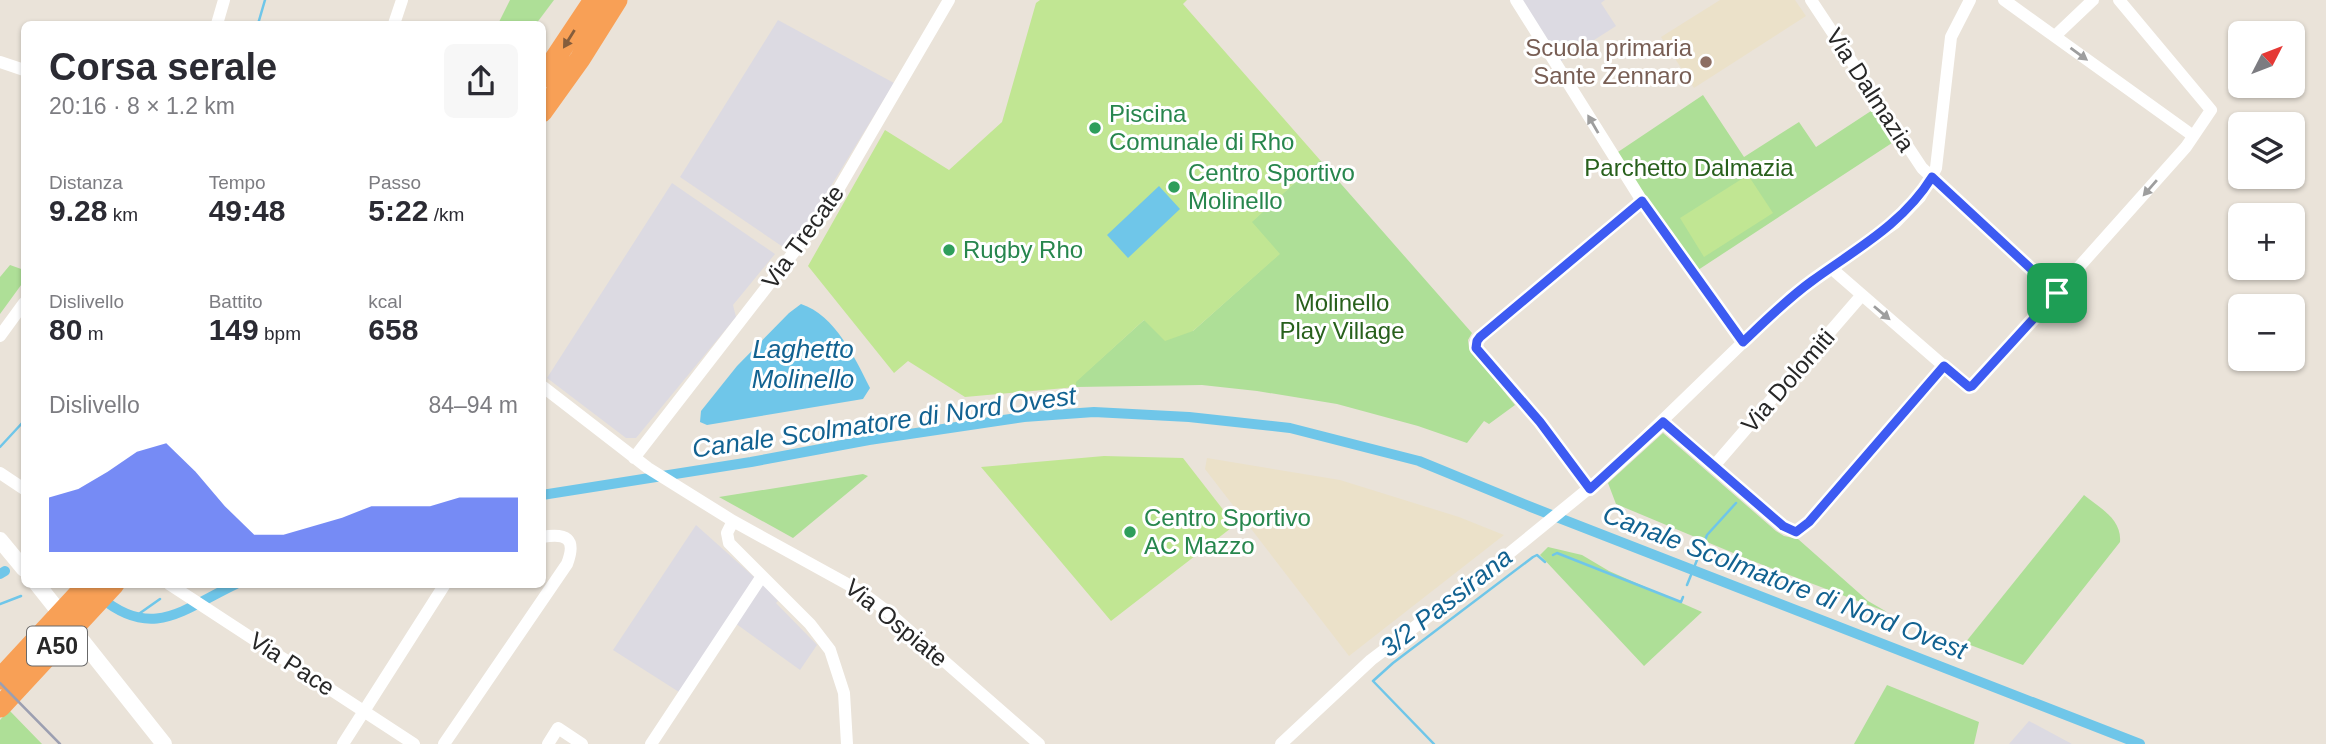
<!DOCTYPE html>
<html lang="it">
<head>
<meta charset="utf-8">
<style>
	:root { --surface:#fff; --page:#f7f7f7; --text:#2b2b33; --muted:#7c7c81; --accent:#3d5bf2 }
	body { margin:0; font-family:Helvetica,sans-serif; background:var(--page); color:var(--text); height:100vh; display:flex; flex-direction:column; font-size:26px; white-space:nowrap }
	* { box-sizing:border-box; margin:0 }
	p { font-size:23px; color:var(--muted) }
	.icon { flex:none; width:38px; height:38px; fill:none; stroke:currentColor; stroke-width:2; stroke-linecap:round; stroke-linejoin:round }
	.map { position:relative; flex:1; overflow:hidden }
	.side { position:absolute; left:21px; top:21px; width:525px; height:567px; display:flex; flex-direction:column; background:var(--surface); border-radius:10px; box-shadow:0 2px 5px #0004 }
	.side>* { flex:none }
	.needle { width:46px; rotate:48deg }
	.fabs { position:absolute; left:2228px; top:21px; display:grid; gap:14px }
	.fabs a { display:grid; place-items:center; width:77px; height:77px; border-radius:10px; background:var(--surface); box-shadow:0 2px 5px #0004; font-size:35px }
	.pin { position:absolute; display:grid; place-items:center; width:60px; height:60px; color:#fff; margin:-30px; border-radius:14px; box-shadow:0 4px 10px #0006 }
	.round { display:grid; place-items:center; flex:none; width:74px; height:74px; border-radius:10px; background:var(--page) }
	.overview { display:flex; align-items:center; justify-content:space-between; height:119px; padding:0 28px }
	h1 { font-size:38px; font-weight:700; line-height:52px }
	.figures { display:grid; grid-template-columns:repeat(3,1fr); gap:10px; height:119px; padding:7px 28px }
	.figures div { display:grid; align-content:center }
	.figures b { font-size:30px; font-weight:700 }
	.figures small { font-size:19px; font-weight:400 }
	.figures p { font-size:19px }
	.chart { height:196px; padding:14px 28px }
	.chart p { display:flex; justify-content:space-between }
	.chart svg { width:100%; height:126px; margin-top:7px; fill:var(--accent); opacity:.7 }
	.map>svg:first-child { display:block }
	.industrial { fill:#dcdae2 }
	.education { fill:#ebe1c9 }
	.green { fill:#aedf97 }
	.pitch { fill:#c1e693 }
	.water { fill:#6fc6e9 }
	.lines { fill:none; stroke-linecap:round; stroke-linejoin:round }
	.stream { stroke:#6fc6e9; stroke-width:2.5 }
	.canal { stroke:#6fc6e9; stroke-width:10 }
	.street { stroke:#fff; stroke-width:12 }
	.secondary { stroke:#fff; stroke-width:16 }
	.highway { stroke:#f8a056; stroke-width:21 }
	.rail { stroke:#9c9fb1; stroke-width:2.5 }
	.oneway { fill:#855d3c }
	.oneway2 { fill:#9e9e9e }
	.route-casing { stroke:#fff; stroke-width:14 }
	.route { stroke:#3d5bf2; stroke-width:9 }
	.education-dot { fill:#8d6e63; stroke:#fff; stroke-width:2.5 }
	.leisure-dot { fill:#2e9e5b; stroke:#fff; stroke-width:2.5 }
	.labels { text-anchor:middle; stroke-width:6; stroke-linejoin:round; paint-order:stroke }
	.shield { fill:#fff; stroke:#686868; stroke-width:2 }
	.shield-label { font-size:23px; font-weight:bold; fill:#272727 }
	.education-label { font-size:24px; fill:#785e54; stroke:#fff; text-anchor:end }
	.street-label { font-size:24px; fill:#272727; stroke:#fff }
	.leisure-label { font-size:24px; fill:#27864d; stroke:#fff; text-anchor:start }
	.park-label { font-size:24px; fill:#28601c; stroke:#fff }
	.water-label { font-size:26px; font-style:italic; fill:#126291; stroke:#fff }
</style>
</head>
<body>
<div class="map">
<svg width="2326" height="744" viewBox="0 0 2326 744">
	<rect width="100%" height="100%" fill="#eae3d9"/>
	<path class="industrial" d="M1510,0h95l-4,3 15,23 -64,41z
		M778,20l116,63 -98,160 -13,4 -103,-70z
		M672,183l103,71 -42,51 3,12 -100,121h-10l-79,-60z
		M696,525l67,60 15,16 -2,2 41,42 -17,25 -72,-52 -49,74 -66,-42z
		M2029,721l43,23h-63z"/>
	<path class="education" d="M1720,0h75l11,16 -112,72 -33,-51z
		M1207,458l133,22 119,37 45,18 -155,121 -144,-187z"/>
	<path class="green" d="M510,0h44l-18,24h-38z
		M1703,95l41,62 55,-35 17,25 58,-38 21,32 -197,129 -83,-116z
		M1320,160l152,173 -4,7 1,8 46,57 -26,19 -5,-3 -17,22 -49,-17 -81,-22 -80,-13 -55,-6 -126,2 -1,-5 69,-62 49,11 86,-77 -28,-32z
		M10,265l14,5v11l-24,33v-37z
		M1663,433l113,98 8,5 14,3 70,62 19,11 -137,-52 -134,-56 -8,-21z
		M863,474l5,2 -75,62 -74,-41z
		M2084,495c16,13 38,24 36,47l-97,123 -58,-22z
		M1548,547l34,8 27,16 93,41 -58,54 -104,-111z
		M1887,685l92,37 -5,22h-120z
		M9,710l33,34h-42v-24z"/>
	<path class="pitch" d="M1040,0h147l-4,4 137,156 -68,62 28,32 -87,77 -28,10 -21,-21 -68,62v5l-111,10 -57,-36 -14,12 -86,-107 77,-136 64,40 53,-48 34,-119z
		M1748,175l25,38 -69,44 -24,-39z
		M1104,456l79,2 52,67 -124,96 -130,-154z"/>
	<path class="water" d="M1159,186l21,23 -52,49 -21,-23z
		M801,304c34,11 54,54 69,84l-7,11 -156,26 -7,-3 1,-11 36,-45 52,-53z"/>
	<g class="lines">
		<path class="stream" d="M258,24l7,-24
			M0,447l24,-26
			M1704,543l3,-8 29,-32
			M1553,555l4,-2 124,49 2,-5
			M221,584l8,3
			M1687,585l12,-30
			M0,604l21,-8
			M133,618l27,-19
			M1434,744l-61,-63 20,-18 140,-106 4,-2 8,7"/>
		<path class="canal" d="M542,495l209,-33 118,-22 155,-23 70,-5 95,5 101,11 129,33 112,46 609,237
			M0,574l5,-3
			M100,597c53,44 83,12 136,-13"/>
		<path class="street" d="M1516,0l126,201 101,141
			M1811,0l111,168 135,125
			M2004,0l188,135
			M217,24l7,-24
			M394,24l8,-24
			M2055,36l38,-36
			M0,62l24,8
			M1831,268l137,119 10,-7 208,-233 25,-37 -92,-110
			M0,336l24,-33
			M542,386l106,82 85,53 127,70 28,21 151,132
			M1663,422l120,104 13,6 13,-10 135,-156
			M634,458l191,-246 124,-212
			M1714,466l147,-170
			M0,473l24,16
			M1590,489l-50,-67 -60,-69 -5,-9 5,-7 162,-136
			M733,521l-6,12 2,10 81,81 20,26 14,43 3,51
			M169,584l245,160
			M343,744l102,-160
			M444,744l123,-180c10,-26 -1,-31 -25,-27
			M548,744l10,-16 24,16
			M651,744l111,-168
			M1281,744l90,-84 103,-78 135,-110 181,-175 105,-74 25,-26 16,-29 15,-131 19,-37"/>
		<path class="secondary" d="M0,540l24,29
			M37,584l127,160"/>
		<path class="highway" d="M542,78l52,-78
			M542,112l38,-53 37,-59
			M0,679l88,-95
			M0,707l114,-123"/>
		<path class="rail" d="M0,683l60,61"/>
	</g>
	<defs><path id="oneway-solid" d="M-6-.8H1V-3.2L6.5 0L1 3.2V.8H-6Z" transform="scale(1.75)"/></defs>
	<use class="oneway" href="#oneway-solid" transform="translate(569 39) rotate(122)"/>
	<g class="oneway2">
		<use href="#oneway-solid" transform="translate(2079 54) rotate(36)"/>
		<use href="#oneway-solid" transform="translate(1593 124) rotate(-120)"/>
		<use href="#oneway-solid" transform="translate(2150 188) rotate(131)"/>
		<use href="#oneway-solid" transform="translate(1882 313) rotate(40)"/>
	</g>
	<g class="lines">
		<defs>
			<path id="route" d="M1932,177l125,116 -85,93 -3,1 -25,-21 -135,156 -13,10 -13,-6 -120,-104 -73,67 -50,-67 -64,-74 1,-7 3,-4 162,-136 101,141c22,-21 44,-43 69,-61 44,-32 91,-57 120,-104z"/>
		</defs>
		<use href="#route" class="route-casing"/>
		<use href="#route" class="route"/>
	</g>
	<circle class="education-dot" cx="1706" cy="62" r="7"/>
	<g class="leisure-dot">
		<circle cx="1095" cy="128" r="7"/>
		<circle cx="1174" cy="187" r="7"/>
		<circle cx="949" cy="250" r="7"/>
		<circle cx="1130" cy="532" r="7"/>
	</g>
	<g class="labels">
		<rect class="shield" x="27" y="626.5" width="60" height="39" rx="5"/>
		<g class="shield-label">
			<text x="57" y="654">A50</text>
		</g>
		<g class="education-label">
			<text x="1692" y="56">Scuola primaria<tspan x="1692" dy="28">Sante Zennaro</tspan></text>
		</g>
		<g class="street-label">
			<text transform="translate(1870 90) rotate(57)" y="8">Via Dalmazia</text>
			<text transform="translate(803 237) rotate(-54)" y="8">Via Trecate</text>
			<text transform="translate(1788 381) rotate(-49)" y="8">Via Dolomiti</text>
			<text transform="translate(896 623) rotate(39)" y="8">Via Ospiate</text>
			<text transform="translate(292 664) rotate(33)" y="8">Via Pace</text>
		</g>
		<g class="leisure-label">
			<text x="1109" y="122">Piscina<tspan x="1109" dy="28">Comunale di Rho</tspan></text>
			<text x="1188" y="181">Centro Sportivo<tspan x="1188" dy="28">Molinello</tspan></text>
			<text x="963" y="258">Rugby Rho</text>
			<text x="1144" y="526">Centro Sportivo<tspan x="1144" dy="28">AC Mazzo</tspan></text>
		</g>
		<g class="park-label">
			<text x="1689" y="176">Parchetto Dalmazia</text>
			<text x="1342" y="311">Molinello<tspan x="1342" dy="28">Play Village</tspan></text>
		</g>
		<g class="water-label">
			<text x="803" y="358">Laghetto<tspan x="803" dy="30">Molinello</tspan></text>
			<text transform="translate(884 422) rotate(-8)" y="9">Canale Scolmatore di Nord Ovest</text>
			<text transform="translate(1785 582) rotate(21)" y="9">Canale Scolmatore di Nord Ovest</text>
			<text transform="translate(1446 602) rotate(-38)" y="9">3/2 Passirana</text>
		</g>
	</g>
</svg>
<div class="fabs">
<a><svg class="needle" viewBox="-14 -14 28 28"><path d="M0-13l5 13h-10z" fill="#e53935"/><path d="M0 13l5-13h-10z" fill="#7c7c81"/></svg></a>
<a><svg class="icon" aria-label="layers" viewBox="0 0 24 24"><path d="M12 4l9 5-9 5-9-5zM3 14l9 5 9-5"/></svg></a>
<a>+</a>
<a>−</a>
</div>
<div class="pin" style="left:2057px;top:293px;background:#1e9e55"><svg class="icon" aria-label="arrive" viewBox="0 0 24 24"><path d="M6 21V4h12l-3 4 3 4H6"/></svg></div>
<section class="side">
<div class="overview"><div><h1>Corsa serale</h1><p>20:16 · 8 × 1.2 km</p></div><a class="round"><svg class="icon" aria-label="share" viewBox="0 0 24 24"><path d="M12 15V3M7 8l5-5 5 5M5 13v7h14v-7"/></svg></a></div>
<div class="figures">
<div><p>Distanza</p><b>9.28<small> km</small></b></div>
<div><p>Tempo</p><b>49:48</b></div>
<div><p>Passo</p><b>5:22<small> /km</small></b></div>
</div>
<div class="figures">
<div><p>Dislivello</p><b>80<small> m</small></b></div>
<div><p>Battito</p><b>149<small> bpm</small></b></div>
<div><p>kcal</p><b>658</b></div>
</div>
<div class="chart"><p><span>Dislivello</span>84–94 m</p>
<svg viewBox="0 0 160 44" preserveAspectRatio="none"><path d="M0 44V25L10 22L20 16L30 9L40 6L50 16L60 28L70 38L80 38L90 35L100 32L110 28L120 28L130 28L140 25L150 25L160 25V44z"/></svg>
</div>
</section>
</div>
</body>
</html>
